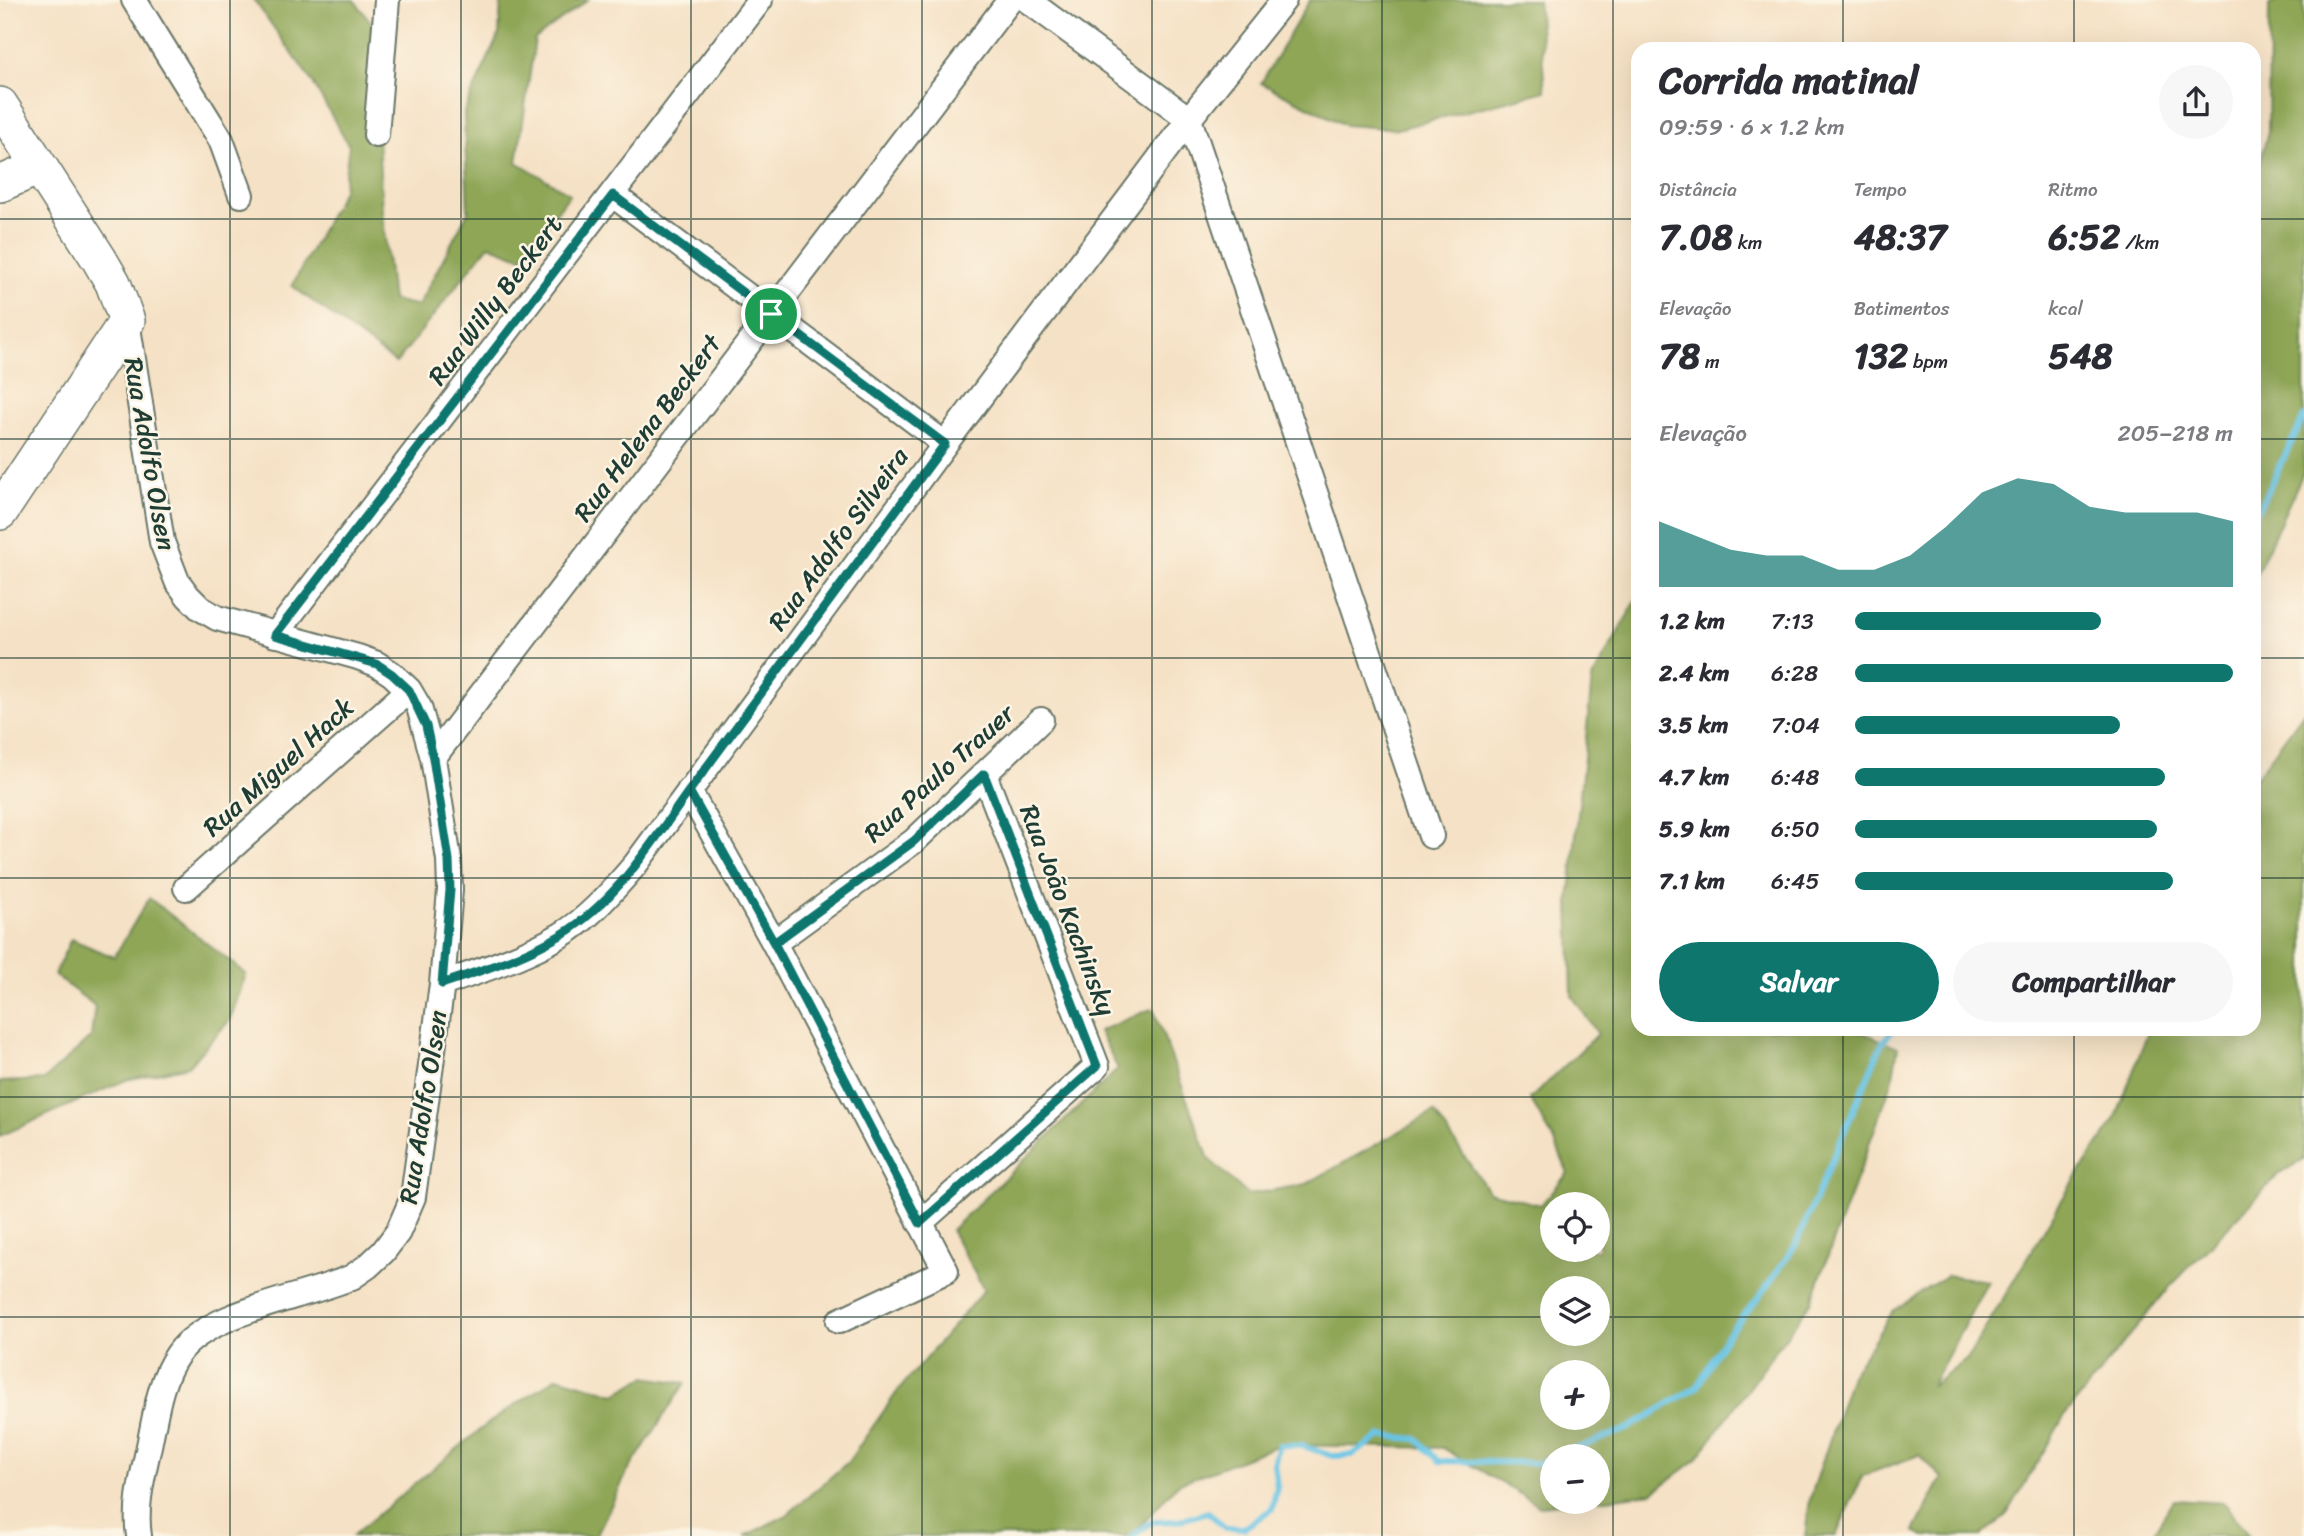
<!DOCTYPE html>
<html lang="pt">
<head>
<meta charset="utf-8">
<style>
	:root { --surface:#fff; --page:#f7f7f7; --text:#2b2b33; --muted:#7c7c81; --accent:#0f766e }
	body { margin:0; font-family:Sriracha,sans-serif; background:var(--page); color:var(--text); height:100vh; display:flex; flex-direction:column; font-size:26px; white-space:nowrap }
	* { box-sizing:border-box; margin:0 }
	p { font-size:23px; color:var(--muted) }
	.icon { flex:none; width:38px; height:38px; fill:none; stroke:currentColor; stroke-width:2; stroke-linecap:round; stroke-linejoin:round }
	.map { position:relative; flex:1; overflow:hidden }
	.details { position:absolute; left:1631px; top:42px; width:630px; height:994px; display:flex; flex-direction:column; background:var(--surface); border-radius:21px; box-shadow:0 7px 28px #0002 }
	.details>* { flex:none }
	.buttons { position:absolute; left:1540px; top:1192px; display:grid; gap:14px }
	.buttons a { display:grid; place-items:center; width:70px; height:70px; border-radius:50%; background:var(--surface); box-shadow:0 7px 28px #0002; font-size:35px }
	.pin { position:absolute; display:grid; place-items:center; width:60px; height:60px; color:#fff; margin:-30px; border:4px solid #fff; border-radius:50%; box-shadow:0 2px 7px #0007 }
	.round { display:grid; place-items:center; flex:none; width:74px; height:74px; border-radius:37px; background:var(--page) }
	.overview { display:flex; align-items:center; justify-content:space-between; height:119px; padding:0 28px }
	h1 { font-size:38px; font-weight:800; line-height:52px }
	.figures { display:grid; grid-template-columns:repeat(3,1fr); gap:10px; height:119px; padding:7px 28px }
	.figures div { display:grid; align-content:center }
	.figures b { font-size:35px; font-weight:800 }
	.figures small { font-size:19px; font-weight:400 }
	.figures p { font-size:19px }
	.chart { height:196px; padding:14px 28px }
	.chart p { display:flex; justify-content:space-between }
	.chart svg { width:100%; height:126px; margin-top:7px; fill:var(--accent); opacity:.7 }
	.action { display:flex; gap:14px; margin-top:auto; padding:14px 28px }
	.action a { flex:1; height:80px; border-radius:42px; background:var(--accent); color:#fff; font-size:28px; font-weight:800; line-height:80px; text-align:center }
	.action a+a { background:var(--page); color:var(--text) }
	ul { padding:0 28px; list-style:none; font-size:23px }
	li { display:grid; grid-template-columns:112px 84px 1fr; align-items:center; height:52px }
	li i { height:18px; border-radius:9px; background:var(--accent) }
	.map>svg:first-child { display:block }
	.forest { fill:#8ea656; stroke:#567245; stroke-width:2; fill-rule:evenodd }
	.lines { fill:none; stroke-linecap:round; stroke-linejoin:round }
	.stream { stroke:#67c4e5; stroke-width:6 }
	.street-casing { stroke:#6a7667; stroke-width:28 }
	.secondary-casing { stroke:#6a7667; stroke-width:38 }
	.street { stroke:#fff; stroke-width:24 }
	.secondary { stroke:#fff; stroke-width:35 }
	.route-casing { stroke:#fff; stroke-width:14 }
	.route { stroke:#0f766e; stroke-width:9 }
	.grid { fill:none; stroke:#1f3d34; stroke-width:2; stroke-opacity:0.55 }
	.labels { text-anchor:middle; stroke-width:5; stroke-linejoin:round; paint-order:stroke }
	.street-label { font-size:26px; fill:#1f3d34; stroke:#fcf5e5 }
</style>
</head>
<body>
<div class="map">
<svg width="2304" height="1536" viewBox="0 0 2304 1536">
	<rect width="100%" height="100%" fill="#fcf5e5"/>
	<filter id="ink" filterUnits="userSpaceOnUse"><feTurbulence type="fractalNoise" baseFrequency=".0143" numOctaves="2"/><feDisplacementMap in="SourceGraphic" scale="14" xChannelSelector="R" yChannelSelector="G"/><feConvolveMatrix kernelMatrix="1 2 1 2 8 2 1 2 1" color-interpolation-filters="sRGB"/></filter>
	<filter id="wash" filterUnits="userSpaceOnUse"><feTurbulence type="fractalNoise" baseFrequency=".00686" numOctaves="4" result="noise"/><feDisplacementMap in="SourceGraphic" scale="28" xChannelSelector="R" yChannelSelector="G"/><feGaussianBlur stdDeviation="1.57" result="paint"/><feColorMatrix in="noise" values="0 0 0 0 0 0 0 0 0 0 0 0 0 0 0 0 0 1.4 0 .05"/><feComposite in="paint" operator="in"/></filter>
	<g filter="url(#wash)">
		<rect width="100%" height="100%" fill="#f5e1c5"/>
		<path class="forest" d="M254,0h100l18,23 10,188 10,89 26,6 50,-94 -4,-100 35,-78 2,-34h87l-53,39 -18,123 53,32 -47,64 -34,-13 -93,118 -104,-77 51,-96 6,-44 -38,-66z
			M1310,0h228l7,91 -147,38 -53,-4 -84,-42z
			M2279,0h25v471l-50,108v-393l14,-55 1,-126z
			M1638,597v432h216l44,18 -6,35 -81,220 -115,158 -44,33 -54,7v-44h-46v46h29l-41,4 -97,-58 -164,-3 -102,39 -45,52h-387l42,-21 61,-53 49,-70 87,-102 -33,-60 167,-161 -19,-38 54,-23 56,151 39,36 58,-11 128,-72 55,80 52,13 27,-32 -13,-31 -25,-43 68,-65 -26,-38 -3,-94 23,-223zM1598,1204v46h-46v-46zM1552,1288h46v46h-46zM1598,1372v46h-46v-46z
			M2304,712v447l-26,16 -111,115 -102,125 -59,101 -25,20h-56l-11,-5 28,-53 -23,-23 -57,21 -26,60h-31l5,-37 41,-124 42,-64 54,-36 41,6 -57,106 36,-28 102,-171 46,-68 34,-91h105v-249z
			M149,898l97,76 -16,46 -42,46 -62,14 -126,56v-54l44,-2 47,-43 4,-31 -41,-31 17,-36 43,18z
			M557,1377l58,17 30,-17 40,6 -58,90 -31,63h-244l135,-112z
			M2174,1500l50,3 25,33h-98z"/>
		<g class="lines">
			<path class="stream" d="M2254,518l50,-101
				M1557,1456l72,-28 68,-41 29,-51 35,-41 35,-51 87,-203 11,-12
				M1132,1536l20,-14 26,-1 30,-9 17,16h19l28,-19 5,-22 -3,-23 5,-19 24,1 29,10 20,-1 29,-19 36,3 22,22 99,2 14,-5"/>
		</g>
	</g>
	<g filter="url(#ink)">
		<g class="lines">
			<defs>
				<path id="street" d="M134,0l87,140 20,55
					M1027,0l162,119 242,717
					M376,135l11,-135
					M613,195l332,249
					M127,321l35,221 15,39 11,15 12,12 17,10 141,39 19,7 15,10 17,16 10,17 14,51 16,102 1,30 -8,94 -29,213 -15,35 -15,20 -15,14 -16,11c-48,21 -144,34 -174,77 -18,25 -22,58 -28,87 -6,30 -16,64 -11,95
					M275,635l485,-635
					M433,758l577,-758
					M689,791l85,152 172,328 -107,50
					M186,888l223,-198
					M774,943l140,-102 127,-121
					M442,984c40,-14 82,-27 119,-49 29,-17 52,-45 74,-70l310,-421 244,-325 95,-119
					M920,1223l177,-157 -113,-292"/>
				<path id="secondary" d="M0,105l99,154 14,24 14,38 -127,191
					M0,184l39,-17"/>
			</defs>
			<use href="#street" class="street-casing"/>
			<use href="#secondary" class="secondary-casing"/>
			<use href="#street" class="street"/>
			<use href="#secondary" class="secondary"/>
		</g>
	</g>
	<g class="lines" filter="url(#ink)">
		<defs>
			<path id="route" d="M771,314l-158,-119 -338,440 102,29 15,10 17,16 17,36 7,32 16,102 1,30 -8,94c40,-14 82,-27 119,-49 55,-33 92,-94 128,-144l85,152 146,280 177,-157 -113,-292 -70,67 -140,102 -85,-152 256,-347 -174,-130"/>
		</defs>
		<use href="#route" class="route-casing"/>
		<use href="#route" class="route"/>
	</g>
	<path class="grid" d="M230,0v1536M461,0v1536M691,0v1536M922,0v1536M1152,0v1536M1382,0v1536M1613,0v1536M1843,0v49M2074,0v49M0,219h1638M2254,219h50M0,439h1638M2254,439h50M0,658h1638M2254,658h50M0,878h1638M2254,878h50M1843,1029v507M2074,1029v507M0,1097h2304M0,1317h1552M1598,1317h706"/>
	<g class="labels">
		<g class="street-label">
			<text transform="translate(495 300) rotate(-53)" y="9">Rua Willy Beckert</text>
			<text transform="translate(647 428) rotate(-53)" y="9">Rua Helena Beckert</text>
			<text transform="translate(150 454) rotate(80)" y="9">Rua Adolfo Olsen</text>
			<text transform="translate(838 539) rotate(-54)" y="9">Rua Adolfo Silveira</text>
			<text transform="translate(278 767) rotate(-42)" y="9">Rua Miguel Hack</text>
			<text transform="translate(939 773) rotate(-42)" y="9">Rua Paulo Trauer</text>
			<text transform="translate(1068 910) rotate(69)" y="9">Rua João Kachinsky</text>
			<text transform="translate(423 1107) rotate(-81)" y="9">Rua Adolfo Olsen</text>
		</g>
	</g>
</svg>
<div class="buttons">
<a><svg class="icon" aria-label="locate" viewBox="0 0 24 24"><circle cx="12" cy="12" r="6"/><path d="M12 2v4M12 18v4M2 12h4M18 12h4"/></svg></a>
<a><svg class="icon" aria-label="layers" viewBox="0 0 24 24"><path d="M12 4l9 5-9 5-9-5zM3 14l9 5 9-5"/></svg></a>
<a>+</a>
<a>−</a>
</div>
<div class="pin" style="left:771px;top:314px;background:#1e9e55"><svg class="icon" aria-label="arrive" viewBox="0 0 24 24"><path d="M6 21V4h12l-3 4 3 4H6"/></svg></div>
<section class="details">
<div class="overview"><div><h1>Corrida matinal</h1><p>09:59 · 6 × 1.2 km</p></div><a class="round"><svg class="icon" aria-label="share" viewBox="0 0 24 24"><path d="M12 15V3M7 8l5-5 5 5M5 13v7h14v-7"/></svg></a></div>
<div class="figures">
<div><p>Distância</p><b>7.08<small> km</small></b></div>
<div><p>Tempo</p><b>48:37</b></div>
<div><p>Ritmo</p><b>6:52<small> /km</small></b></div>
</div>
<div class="figures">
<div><p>Elevação</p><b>78<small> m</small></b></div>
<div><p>Batimentos</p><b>132<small> bpm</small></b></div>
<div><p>kcal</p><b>548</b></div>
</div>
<div class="chart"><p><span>Elevação</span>205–218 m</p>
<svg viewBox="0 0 160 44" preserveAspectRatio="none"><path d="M0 44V21L10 26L20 31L30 33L40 33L50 38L60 38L70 33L80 23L90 11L100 6L110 8L120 16L130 18L140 18L150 18L160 21V44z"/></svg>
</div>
<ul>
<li><b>1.2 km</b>7:13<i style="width:65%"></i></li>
<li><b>2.4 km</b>6:28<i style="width:100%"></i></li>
<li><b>3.5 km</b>7:04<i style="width:70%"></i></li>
<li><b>4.7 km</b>6:48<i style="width:82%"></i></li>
<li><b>5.9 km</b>6:50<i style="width:80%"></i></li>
<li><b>7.1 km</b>6:45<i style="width:84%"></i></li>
</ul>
<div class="action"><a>Salvar</a><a>Compartilhar</a></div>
</section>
</div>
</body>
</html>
